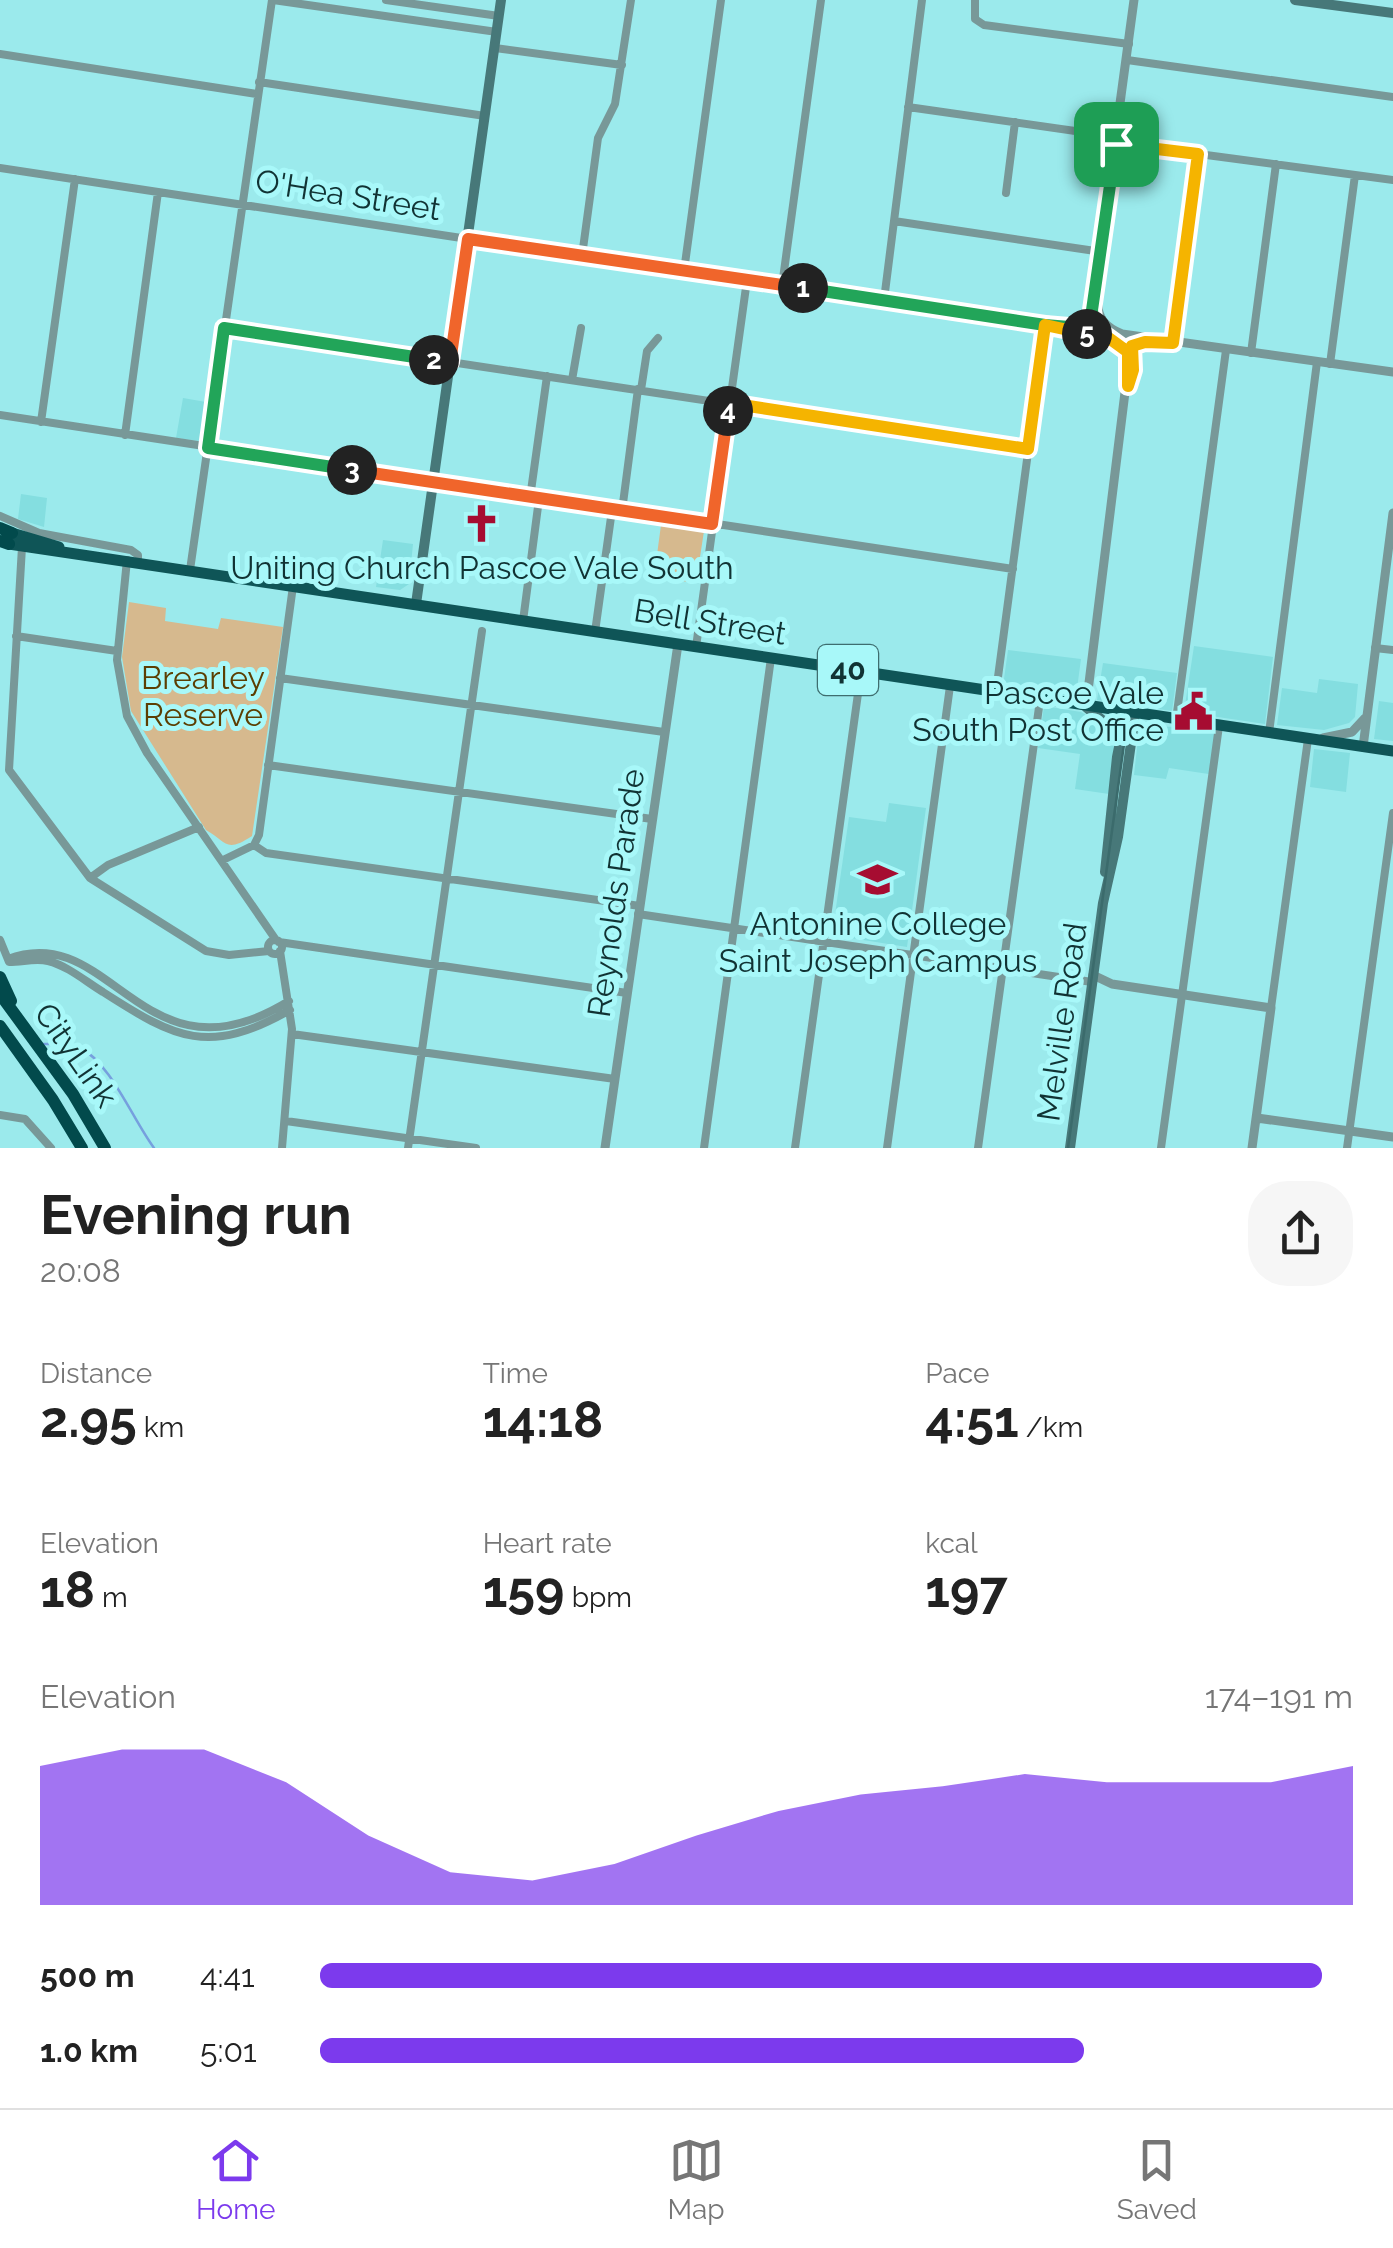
<!DOCTYPE html>
<html lang="en">
<head>
<meta charset="utf-8">
<style>
	:root { --surface:#fff; --page:#f6f6f6; --text:#222; --muted:#767676; --line:#e0e0e0; --accent:#7c3aed }
	body { margin:0; font-family:Raleway,sans-serif; background:var(--page); color:var(--text); height:100vh; display:flex; flex-direction:column; font-size:38px; white-space:nowrap }
	* { box-sizing:border-box; margin:0 }
	p { font-size:32px; color:var(--muted) }
	.icon { flex:none; width:55px; height:55px; fill:none; stroke:currentColor; stroke-width:2; stroke-linecap:round; stroke-linejoin:round }
	.map { position:relative; height:1148px; overflow:hidden }
	.sheet { display:flex; flex-direction:column; background:var(--surface); flex:1 }
	.sheet>* { flex:none }
	.pin { position:absolute; display:grid; place-items:center; width:85px; height:85px; color:#fff; margin:-42px; border-radius:20px; box-shadow:0 5px 15px #0006 }
	.km { position:absolute; width:50px; height:50px; margin:-25px; border-radius:50%; background:#222; color:#fff; font-size:28px; line-height:50px; text-align:center }
	.round { display:grid; place-items:center; flex:none; width:105px; height:105px; border-radius:40px; background:var(--page) }
	.headline { display:flex; align-items:center; justify-content:space-between; height:170px; padding:0 40px }
	h1 { font-size:55px; font-weight:700; line-height:75px }
	.figures { display:grid; grid-template-columns:repeat(3,1fr); gap:15px; height:170px; padding:10px 40px }
	.figures div { display:grid; align-content:center }
	.figures b { font-size:50px; font-weight:700 }
	.figures small { font-size:28px; font-weight:400 }
	.figures p { font-size:28px }
	.chart { height:280px; padding:20px 40px }
	.chart p { display:flex; justify-content:space-between }
	.chart svg { width:100%; height:180px; margin-top:10px; fill:var(--accent); opacity:.7 }
	ul { padding:0 40px; list-style:none; font-size:32px }
	li { display:grid; grid-template-columns:160px 120px 1fr; align-items:center; height:75px }
	li i { height:25px; border-radius:12px; background:var(--accent) }
	.tab-bar { display:flex; justify-content:space-around; align-items:center; height:140px; border-top:2px solid var(--line); background:var(--surface); font-size:28px; color:var(--muted) }
	.tab-bar a { display:grid; justify-items:center; gap:5px }
	.tab-bar .selected { color:var(--accent) }
	.map>svg:first-child { display:block }
	.built { fill:#84dee0 }
	.green { fill:#d6b98e }
	.lines { fill:none; stroke-linecap:round; stroke-linejoin:round }
	.stream { stroke:#76a0de; stroke-width:2.5 }
	.minor { stroke:#789898; stroke-width:8 }
	.tertiary { stroke:#789898; stroke-width:9 }
	.secondary { stroke:#477879; stroke-width:10 }
	.trunk { stroke:#0f5557; stroke-width:11 }
	.motorway { stroke:#024a4c; stroke-width:12 }
	.tram { stroke:#3b6b6c; stroke-width:2.5 }
	.split-1-casing { stroke:#fff; stroke-width:20 }
	.split-2-casing { stroke:#fff; stroke-width:20 }
	.split-3-casing { stroke:#fff; stroke-width:20 }
	.split-4-casing { stroke:#fff; stroke-width:20 }
	.split-5-casing { stroke:#fff; stroke-width:20 }
	.split-6-casing { stroke:#fff; stroke-width:20 }
	.split-1 { stroke:#22a559; stroke-width:12 }
	.split-2 { stroke:#f0652b; stroke-width:12 }
	.split-3 { stroke:#22a559; stroke-width:12 }
	.split-4 { stroke:#f0652b; stroke-width:12 }
	.split-5 { stroke:#f5b400; stroke-width:12 }
	.split-6 { stroke:#f5b400; stroke-width:12 }
	.labels { text-anchor:middle; stroke-width:10; stroke-linejoin:round; paint-order:stroke }
	.shield { fill:#a8f8f9; stroke:#3e6e6f; stroke-width:2.5 }
	.shield-label { font-size:30px; font-weight:bold; fill:#113334 }
	.street-label { font-size:32px; fill:#113334; stroke:#a8f8f9 }
	.poi-label { font-size:32px; fill:#113334; stroke:#a8f8f9 }
	.park-label { font-size:32px; fill:#5c3e02; stroke:#a8f8f9 }
</style>
</head>
<body>
<div class="map">
<svg width="1393" height="1148" viewBox="0 0 1393 1148">
	<rect width="100%" height="100%" fill="#9beaec"/>
	<path class="built" d="M183,398l23,4 -6,39 -24,-3z
		M21,494l26,4 -3,29 -26,-8z
		M383,540l30,4 -4,40 -9,6 -24,-3z
		M1194,646l79,11 -8,67 -81,-12z
		M1008,650l73,9 -5,37 -73,-10z
		M1103,663l74,10 -5,38 -75,-11z
		M1319,679l39,5 -3,33 -6,6 -25,7 -47,-5 5,-37 35,5z
		M1379,701l14,2v38l-19,-2z
		M1044,706l37,6 28,16 6,15 -6,51 -34,-5 5,-35 -42,-6z
		M1144,726l34,1 43,7 -6,41 -46,-7 -3,11 -32,-4 5,-46z
		M1314,749l36,4 -4,39 -36,-5z
		M889,803l37,5 -19,139 -75,-12 17,-118 37,5z"/>
	<path class="green" d="M661,525l43,6 -8,52 -42,-6z
		M129,602l37,6 -1,13 53,8 3,-11 62,9 -31,209c-27,18 -26,5 -46,-6l-75,-119 -9,-54z"/>
	<g class="lines">
		<path class="stream" d="M41,1044c13,0 28,-1 39,4 30,14 53,72 74,100"/>
		<path class="minor" d="M273,0l224,32
			M386,0l113,16
			M975,0v19l9,6 145,19
			M495,48l127,17
			M0,54l257,40
			M1127,60l266,37
			M259,82l226,34
			M908,107l209,30
			M1116,143l277,37
			M0,168l468,71
			M1006,193l9,-71
			M894,221l208,31
			M582,256l16,-118 17,-34 16,-104
			M684,271l37,-271
			M782,286l39,-286
			M884,300l38,-300
			M225,328l803,121
			M1173,343l25,-189
			M1251,353l25,-189
			M1330,364l25,-189
			M572,380l9,-52
			M641,390l6,-39 11,-13
			M0,415l1013,154
			M41,422l34,-243
			M125,435l33,-243
			M530,498l17,-122
			M622,511l16,-122
			M0,516l39,17 92,17 7,5v7
			M22,547l-13,223 81,108 116,73 23,4 40,-4
			M127,560l-10,100 10,56 20,37 129,187
			M190,570l82,-570
			M523,621l16,-122
			M595,632l17,-122
			M16,636l101,15
			M696,647l51,-367
			M1375,648l18,2
			M280,678l384,54
			M996,692l49,-367
			M1176,720l50,-370
			M1269,733l48,-371
			M268,765l384,54
			M254,845l5,-10 34,-249
			M223,860l31,-15 12,8 374,53
			M90,878l18,-13 91,-38
			M638,914l454,68
			M0,940l9,22c14,0 26,-4 39,-1 20,5 37,20 55,31 73,47 106,64 187,18
			M268 947a7 7 0 1 1 14 0a7 7 0 1 1-14 0Z
			M279,942l348,51
			M280,951l12,78 -10,119
			M8,959c104,-40 135,132 281,42
			M1271,1008l37,-269
			M292,1034l323,45
			M0,1115l25,4 26,29
			M286,1121l190,27
			M408,1148l74,-517
			M704,1148l67,-490
			M795,1148l66,-476
			M887,1148l63,-462
			M978,1148l62,-448
			M1161,1148l58,-422
			M1347,1148l46,-335"/>
		<path class="tertiary" d="M468,239l635,97
			M1098,302c-1,17 9,26 24,32l271,38
			M1122,334l10,12 2,18
			M1086,707l43,-347 -4,-11 -29,-20 -4,-19 42,-310
			M1323,738l29,-6 13,-14
			M1363,747l30,-234
			M1093,975l19,9 159,24 -19,140
			M1257,1118l136,19
			M605,1148l73,-504"/>
		<path class="secondary" d="M1295,0l98,13
			M416,604l85,-604
			M1086,707l26,21 6,11
			M1105,872l12,-115 9,-44
			M1070,1148l33,-245 15,-66 17,-123"/>
		<path class="trunk" d="M12,533l47,14
			M9,544l1384,207"/>
		<path class="motorway" d="M0,528l12,5
			M0,541l9,3
			M0,977l11,24
			M0,994l73,100 32,54
			M0,1026l53,74 29,48"/>
		<path class="tram" d="M1068,1148l58,-418"/>
	</g>
	<g class="lines">
		<defs>
			<path id="split-1" d="M803,288l242,37 36,3 13,-3 -2,-15 24,-166"/>
			<path id="split-2" d="M434,360l16,2 18,-123 335,49"/>
			<path id="split-3" d="M352,470l-144,-22 16,-120 210,32"/>
			<path id="split-4" d="M352,470l360,54 16,-113"/>
			<path id="split-5" d="M728,411l1,-8 299,46 17,-124 42,9"/>
			<path id="split-6" d="M1087,334l19,2 22,16v34l5,-16 -1,-24 13,-4 28,1 25,-189 -82,-10"/>
		</defs>
		<use href="#split-1" class="split-1-casing"/>
		<use href="#split-2" class="split-2-casing"/>
		<use href="#split-3" class="split-3-casing"/>
		<use href="#split-4" class="split-4-casing"/>
		<use href="#split-5" class="split-5-casing"/>
		<use href="#split-6" class="split-6-casing"/>
		<use href="#split-1" class="split-1"/>
		<use href="#split-2" class="split-2"/>
		<use href="#split-3" class="split-3"/>
		<use href="#split-4" class="split-4"/>
		<use href="#split-5" class="split-5"/>
		<use href="#split-6" class="split-6"/>
	</g>
	<defs>
		<symbol id="church-bare" viewBox="-9 -9 18 18"><path d="M-1.2-6h2.4v3.5h3.3v2.4h-3.3V6h-2.4V-.1h-3.3v-2.4h3.3Z" fill="#a60c31" stroke="#a8f8f9" stroke-width="2.5" paint-order="stroke"/></symbol>
		<symbol id="civic-bare" viewBox="-9 -9 18 18"><path d="M-.6-6.5H3V-4.5H.6V-3L4-1V1h2V6H-6V1h2V-1L-.6-3ZM-1.2 2.5V6h2.4V2.5Z" fill="#a60c31" stroke="#a8f8f9" stroke-width="2.5" paint-order="stroke"/></symbol>
		<symbol id="school-bare" viewBox="-9 -9 18 18"><path d="M0-5L7-2L0 1L-7-2ZM-4 1L0 2.5L4 1V4Q0 6-4 4Z" fill="#a60c31" stroke="#a8f8f9" stroke-width="2.5" paint-order="stroke"/></symbol>
	</defs>
	<g fill-rule="evenodd">
		<use href="#church-bare" x="454" y="496" width="55" height="55"/>
		<use href="#civic-bare" x="1166" y="684" width="55" height="55"/>
		<use href="#school-bare" x="850" y="852" width="55" height="55"/>
	</g>
	<g class="labels">
		<rect class="shield" x="818" y="645" width="60" height="50" rx="8"/>
		<g class="shield-label">
			<text x="848" y="680">40</text>
		</g>
		<g class="street-label">
			<text transform="translate(348 195) rotate(9)" y="11">O'Hea Street</text>
			<text transform="translate(710 622) rotate(9)" y="11">Bell Street</text>
			<text transform="translate(616 893) rotate(-82)" y="11">Reynolds Parade</text>
			<text transform="translate(1062 1022) rotate(-82)" y="11">Melville Road</text>
			<text transform="translate(76 1055) rotate(55)" y="11">CityLink</text>
		</g>
		<g class="poi-label">
			<text x="482" y="579">Uniting Church Pascoe Vale South</text>
			<text x="1164" y="704" text-anchor="end">Pascoe Vale<tspan x="1164" dy="37">South Post Office</tspan></text>
			<text x="878" y="935">Antonine College<tspan x="878" dy="37">Saint Joseph Campus</tspan></text>
		</g>
		<g class="park-label">
			<text x="203" y="689">Brearley<tspan x="203" dy="37">Reserve</tspan></text>
		</g>
	</g>
</svg>
<div class="pin" style="left:1116px;top:144px;background:#1e9e55"><svg class="icon" aria-label="arrive" viewBox="0 0 24 24"><path d="M6 21V4h12l-3 4 3 4H6"/></svg></div>
<b class="km" style="left:803px;top:288px">1</b>
<b class="km" style="left:434px;top:360px">2</b>
<b class="km" style="left:352px;top:470px">3</b>
<b class="km" style="left:728px;top:411px">4</b>
<b class="km" style="left:1087px;top:334px">5</b>
</div>
<section class="sheet">
<div class="headline"><div><h1>Evening run</h1><p>20:08</p></div><a class="round"><svg class="icon" aria-label="share" viewBox="0 0 24 24"><path d="M12 15V3M7 8l5-5 5 5M5 13v7h14v-7"/></svg></a></div>
<div class="figures">
<div><p>Distance</p><b>2.95<small> km</small></b></div>
<div><p>Time</p><b>14:18</b></div>
<div><p>Pace</p><b>4:51<small> /km</small></b></div>
</div>
<div class="figures">
<div><p>Elevation</p><b>18<small> m</small></b></div>
<div><p>Heart rate</p><b>159<small> bpm</small></b></div>
<div><p>kcal</p><b>197</b></div>
</div>
<div class="chart"><p><span>Elevation</span>174–191 m</p>
<svg viewBox="0 0 160 44" preserveAspectRatio="none"><path d="M0 44V10L10 6L20 6L30 14L40 27L50 36L60 38L70 34L80 27L90 21L100 17L110 15L120 12L130 14L140 14L150 14L160 10V44z"/></svg>
</div>
<ul>
<li><b>500 m</b>4:41<i style="width:97%"></i></li>
<li><b>1.0 km</b>5:01<i style="width:74%"></i></li>
</ul>
</section>
<nav class="tab-bar">
<a class="selected"><svg class="icon" aria-label="home" viewBox="0 0 24 24"><path d="M3 11l9-7 9 7M6 9v11h12V9"/></svg>Home</a>
<a><svg class="icon" aria-label="map" viewBox="0 0 24 24"><path d="M3 6l6-2 6 2 6-2v14l-6 2-6-2-6 2zM9 4v14M15 6v14"/></svg>Map</a>
<a><svg class="icon" aria-label="saved" viewBox="0 0 24 24"><path d="M7 4h10v16l-5-4-5 4z"/></svg>Saved</a>
</nav>
</body>
</html>
